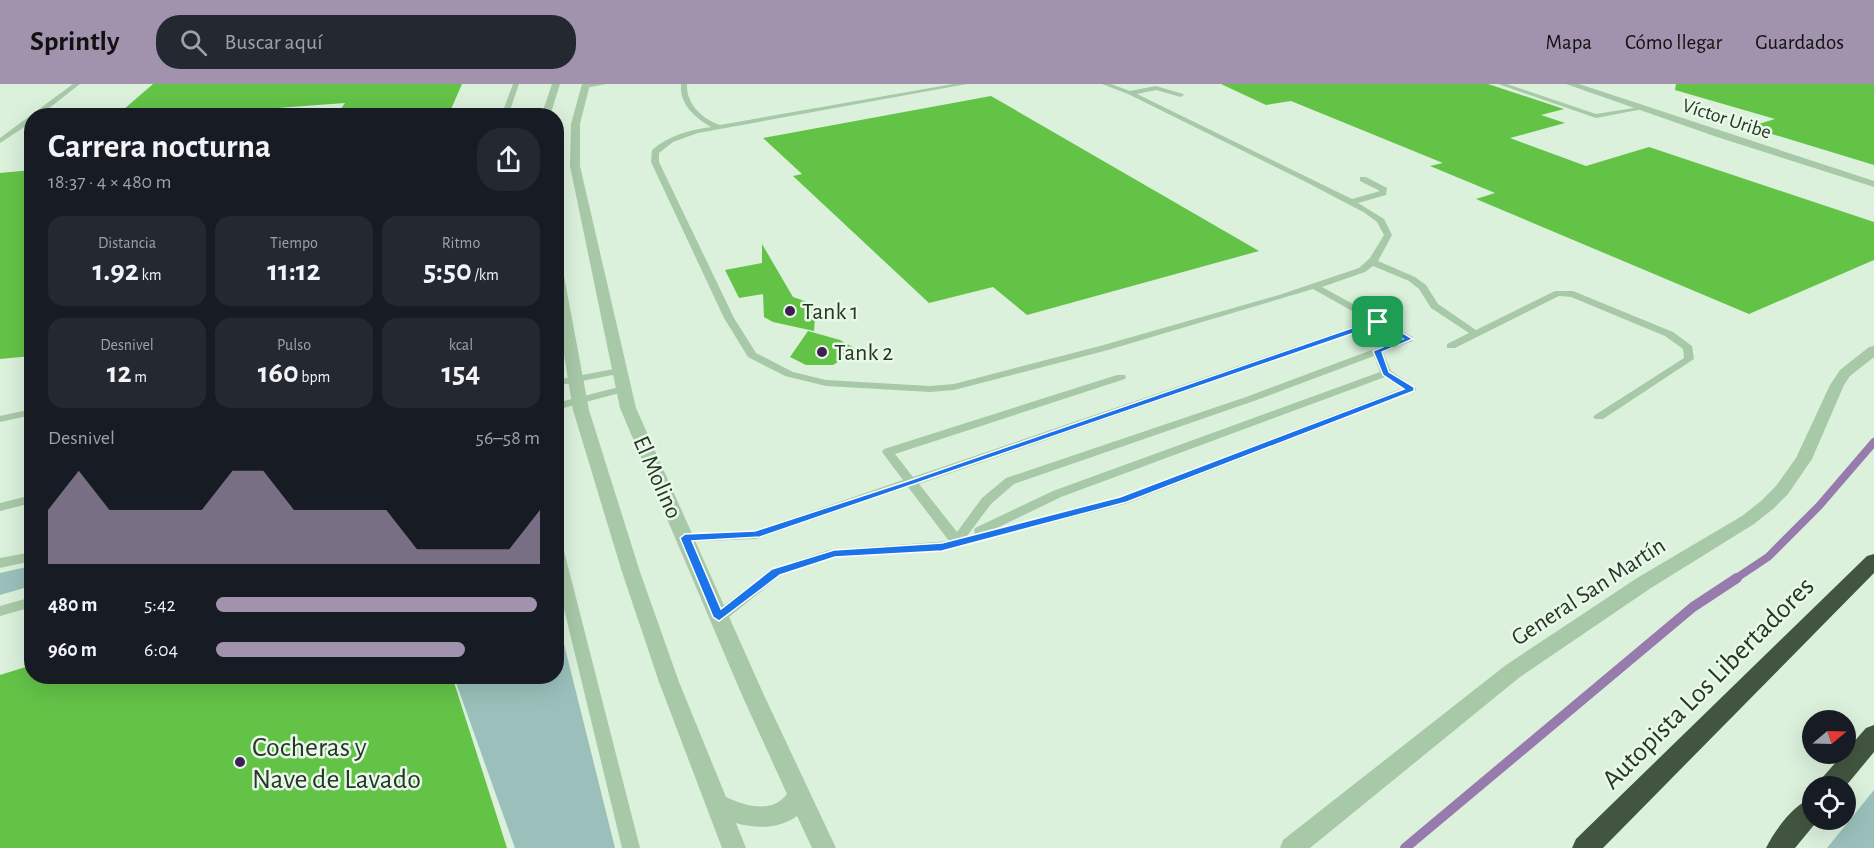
<!DOCTYPE html>
<html lang="es">
<head>
<meta charset="utf-8">
<style>
	:root { --surface:#171b24; --page:#242831; --text:#f1f3f6; --muted:#9ea1a6; --accent:#a193ae }
	body { margin:0; font-family:"Alegreya Sans",sans-serif; background:var(--page); color:var(--text); height:100vh; display:flex; flex-direction:column; font-size:22px; white-space:nowrap }
	* { box-sizing:border-box; margin:0 }
	p { font-size:20px; color:var(--muted) }
	.icon { flex:none; width:33px; height:33px; fill:none; stroke:currentColor; stroke-width:2; stroke-linecap:round; stroke-linejoin:round }
	.map { position:relative; flex:1; overflow:hidden }
	.sheet { position:absolute; left:24px; top:24px; width:540px; height:576px; display:flex; flex-direction:column; background:var(--surface); border-radius:24px; box-shadow:0 6px 24px #0002 }
	.sheet>* { flex:none }
	.needle { width:39px; rotate:71deg }
	.buttons { position:absolute; left:1802px; top:626px; display:grid; gap:12px }
	.buttons a { display:grid; place-items:center; width:54px; height:54px; border-radius:50%; background:var(--surface); box-shadow:0 6px 24px #0002; font-size:30px }
	.pin { position:absolute; display:grid; place-items:center; width:51px; height:51px; color:#fff; margin:-26px; border-radius:12px; box-shadow:0 3px 9px #0006 }
	.round { display:grid; place-items:center; flex:none; width:63px; height:63px; border-radius:24px; background:var(--page) }
	.head { display:flex; align-items:center; justify-content:space-between; height:102px; padding:0 24px }
	h1 { font-size:33px; font-weight:700; line-height:45px }
	.metrics { display:grid; grid-template-columns:repeat(3,1fr); gap:9px; height:102px; padding:6px 24px }
	.metrics div { display:grid; align-content:center; border-radius:15px; background:var(--page); text-align:center }
	.metrics b { font-size:30px; font-weight:700 }
	.metrics small { font-size:16px; font-weight:400 }
	.metrics p { font-size:16px }
	.chart { height:168px; padding:12px 24px }
	.chart p { display:flex; justify-content:space-between }
	.chart svg { width:100%; height:108px; margin-top:6px; fill:var(--accent); opacity:.7 }
	ul { padding:0 24px; list-style:none; font-size:20px }
	li { display:grid; grid-template-columns:96px 72px 1fr; align-items:center; height:45px }
	li i { height:15px; border-radius:8px; background:var(--accent) }
	header { display:flex; align-items:center; gap:36px; box-sizing:border-box; height:84px; padding:0 30px; background:var(--accent); color:#111 }
	header strong { font-size:28px }
	nav { display:flex; gap:33px; margin-inline-start:auto; font-size:21px }
	.search { width:420px; height:54px; background:var(--page); display:flex; align-items:center; gap:15px; box-sizing:border-box; padding:0 21px; border-radius:24px; color:var(--muted); font-size:22px }
	.map>svg:first-child { display:block }
	.green { fill:#9bc0bb }
	.lines { fill:none; stroke-linecap:round; stroke-linejoin:round }
	.stream-far1 { stroke:#987bad; stroke-width:8 }
	.stream { stroke:#987bad; stroke-width:10 }
	.building { fill:#63c347 }
	.service { fill:#a8c9a7; fill-rule:evenodd }
	.minor { fill:#a8c9a7; fill-rule:evenodd }
	.tertiary { fill:#a8c9a7; fill-rule:evenodd }
	.motorway { fill:#42563f; fill-rule:evenodd }
	.route { fill:#1a73e8; stroke:#fff; stroke-width:1.5; fill-rule:evenodd }
	.poi-dot { fill:#3f1e56; stroke:#e7f9e8; stroke-width:2 }
	.labels { text-anchor:middle; stroke-width:5; stroke-linejoin:round; paint-order:stroke }
	.far-street-label { font-size:20px; fill:#2a3528; stroke:#e7f9e8 }
	.poi-label { font-size:24px; fill:#2a3528; stroke:#e7f9e8; text-anchor:start }
	.street-label { font-size:24px; fill:#2a3528; stroke:#e7f9e8 }
	.near-street-label { font-size:28px; fill:#2a3528; stroke:#e7f9e8 }
	.near-poi-label { font-size:28px; fill:#2a3528; stroke:#e7f9e8; text-anchor:start }
</style>
</head>
<body>
<header>
<strong>Sprintly</strong>
<div class="search"><svg class="icon" aria-label="search" viewBox="0 0 24 24"><circle cx="10" cy="10" r="6"/><path d="M15 15l6 6"/></svg>Buscar aquí</div>
<nav><a>Mapa</a><a>Cómo llegar</a><a>Guardados</a></nav>
</header>
<div class="map">
<svg width="1874" height="764" viewBox="0 0 1874 764">
	<rect width="100%" height="100%" fill="#dbf1dc"/>
	<path class="green" d="M31,482v20l-31,9v-22z
		M557,532l58,232h-100l-61,-171 102,-1z
		M1874,706v58h-47z"/>
	<g class="lines">
		<path class="stream-far1" d="M1735,495l33,-22 51,-51 55,-64"/>
		<path class="stream" d="M1405,764l288,-241 44,-29"/>
	</g>
	<path class="building" d="M153,0h309l-14,32h-112l9,-13 -96,7 -5,6h-128z
		M1221,0h267l76,25 -23,6 24,8 -55,15 76,28 63,-19 225,75v38l-125,54 -273,-115 19,-6 -65,-27 13,-3 -152,-62 -25,4z
		M1676,0h198v81l-125,-38 26,-8 -100,-29z
		M991,12l268,155 -232,64 -34,-28 -64,16 -136,-127 9,-2 -39,-36z
		M32,86v186l-32,3v-186z
		M762,160l31,53 23,8 -2,26 -41,-9 -9,-5 -1,-23 -24,4 -14,-28 37,-7z
		M808,247l32,9 18,10 -25,15h-27l-16,-8z
		M32,581v11h420l55,172h-507v-173z"/>
	<g class="lines">
		<path class="service" d="M73,0h7l-41,32h-7v6l-32,21v-5z
			M513,0h6l-11,32h-7z
			M606,0l-20,4 -3,-2 4,-2z
			M681,0h6c-1,20 15,35 33,41l233,-41h14l-269,49 -25,9 -14,11v9l75,156 22,35 37,19 33,8 104,6 24,-2 146,-38 179,-51 80,-27 11,-10 14,-23 -7,-13 -12,-9 -59,-31 -178,-88 -26,-10h9l19,7 26,-5 27,8 1,1 -3,2 -25,-7 -19,4 215,105 28,-8 -20,-10v-4h6l21,11 -1,7 -28,8 26,16 8,16 -14,26 37,16 11,8 12,19 38,26 79,-39h18l100,41 19,14 2,13 -91,60h-8l-2,-2 2,-2 89,-57 -1,-9 -18,-13 -94,-39 -12,-1 -104,52h-8v-4l22,-11 -38,-25 -12,-19 -10,-8 -36,-15 -8,6 -43,15 91,50v4l-30,11 8,19 24,16 1,2 -1,2 -287,112 -186,48 -107,6 -54,18 -57,46 -5,1 -5,-1 -2,-4 2,-4 57,-44 58,-19 120,-9 -41,-54 -152,52 -71,3 -5,-1 -2,-3 2,-3 75,-4 148,-51 -21,-28 2,-3 233,-74h8l1,2 -1,2 -230,75 18,23 457,-156 -57,-32 -205,61 -154,40 -24,2 -104,-6 -41,-10 -37,-19 -24,-39 -73,-156 1,-12c18,-15 37,-20 59,-23 -16,-9 -32,-23 -30,-43zM1377,241l24,14 -155,58 -240,81 -24,20 -25,34 -38,-48zM1374,272l6,16 -327,119 -78,37 -1,3 1,3 -8,2 24,-32 23,-20 240,-83zM1385,293l18,11 -283,109 -125,32 66,-32z
			M1498,0h9l89,30 44,-7 3,2 -47,9z
			M619,284l5,3 -1,2 -67,13v-6z
			M623,302l4,1 1,2 -1,2 -71,19v-7z
			M32,325v6l-32,7v-6z
			M32,411v8l-32,8v-8z
			M556,459l7,4 77,301h-18l-66,-272z
			M32,468v9l-32,7v-10z
			M32,513v10l-32,9v-10z"/>
		<path class="minor" d="M1566,0h13l295,97v6l-157,-50z"/>
		<path class="tertiary" d="M552,0h8l-10,32h-9z
			M582,0h8l-10,40v42l56,242 127,285 73,155h-24l-15,-32c-18,13 -40,13 -61,7l10,25h-24l-63,-166 -37,-110 -49,-162 -17,-104v-45l6,4 27,145 51,162 39,110 47,115c19,9 46,17 61,-3l-46,-101 -121,-285 -50,-242 1,-42z
			M1874,262v11l-24,19 -6,9 -32,74 -24,35 -15,15 -19,15 -103,64 -131,89 -210,171h-30l3,-8 223,-175 131,-87 105,-62 19,-15 15,-15 20,-28 34,-73 10,-15 29,-23z"/>
		<path class="motorway" d="M1874,470v19l-271,275h-31l4,-9 291,-283z
			M1874,641v27l-29,35 -27,-1 4,-8 44,-50z
			M1812,714v21h7l-24,29h-29c8,-17 28,-44 46,-50z"/>
	</g>
	<path class="route" d="M1375,236h6l32,19 -31,13 7,20 25,15v4l-287,111 -185,49 -107,6 -55,18 -61,46 -6,-4 -33,-79 5,-4 70,-3 153,-50zM1377,241l26,14 -30,12 10,24 21,14 -284,108 -178,46 -108,7 -62,19 -51,40 -29,-68 68,-4z"/>
	<g class="poi-dot">
		<circle cx="790" cy="227" r="6"/>
		<circle cx="822" cy="268" r="6"/>
		<circle cx="240" cy="678" r="6"/>
	</g>
	<g class="labels">
		<g class="far-street-label">
			<text transform="translate(1727 34) rotate(18)" y="7">Víctor Uribe</text>
		</g>
		<g class="poi-label">
			<text x="802" y="235">Tank 1</text>
			<text x="834" y="276">Tank 2</text>
		</g>
		<g class="street-label">
			<text transform="translate(658 393) rotate(66)" y="8">El Molino</text>
			<text transform="translate(1588 507) rotate(-33)" y="8">General San Martín</text>
		</g>
		<g class="near-street-label">
			<text transform="translate(1707 598) rotate(-45)" y="10">Autopista Los Libertadores</text>
		</g>
		<g class="near-poi-label">
			<text x="252" y="672">Cocheras y<tspan x="252" dy="32">Nave de Lavado</tspan></text>
		</g>
	</g>
</svg>
<div class="buttons">
<a><svg class="needle" viewBox="-14 -14 28 28"><path d="M0-13l5 13h-10z" fill="#e53935"/><path d="M0 13l5-13h-10z" fill="#9ea1a6"/></svg></a>
<a><svg class="icon" aria-label="locate" viewBox="0 0 24 24"><circle cx="12" cy="12" r="6"/><path d="M12 2v4M12 18v4M2 12h4M18 12h4"/></svg></a>
</div>
<div class="pin" style="left:1378px;top:238px;background:#1e9e55"><svg class="icon" aria-label="arrive" viewBox="0 0 24 24"><path d="M6 21V4h12l-3 4 3 4H6"/></svg></div>
<section class="sheet">
<div class="head"><div><h1>Carrera nocturna</h1><p>18:37 · 4 × 480 m</p></div><a class="round"><svg class="icon" aria-label="share" viewBox="0 0 24 24"><path d="M12 15V3M7 8l5-5 5 5M5 13v7h14v-7"/></svg></a></div>
<div class="metrics">
<div><p>Distancia</p><b>1.92<small> km</small></b></div>
<div><p>Tiempo</p><b>11:12</b></div>
<div><p>Ritmo</p><b>5:50<small> /km</small></b></div>
</div>
<div class="metrics">
<div><p>Desnivel</p><b>12<small> m</small></b></div>
<div><p>Pulso</p><b>160<small> bpm</small></b></div>
<div><p>kcal</p><b>154</b></div>
</div>
<div class="chart"><p><span>Desnivel</span>56–58 m</p>
<svg viewBox="0 0 160 44" preserveAspectRatio="none"><path d="M0 44V22L10 6L20 22L30 22L40 22L50 22L60 6L70 6L80 22L90 22L100 22L110 22L120 38L130 38L140 38L150 38L160 22V44z"/></svg>
</div>
<ul>
<li><b>480 m</b>5:42<i style="width:99%"></i></li>
<li><b>960 m</b>6:04<i style="width:77%"></i></li>
</ul>
</section>
</div>
</body>
</html>
